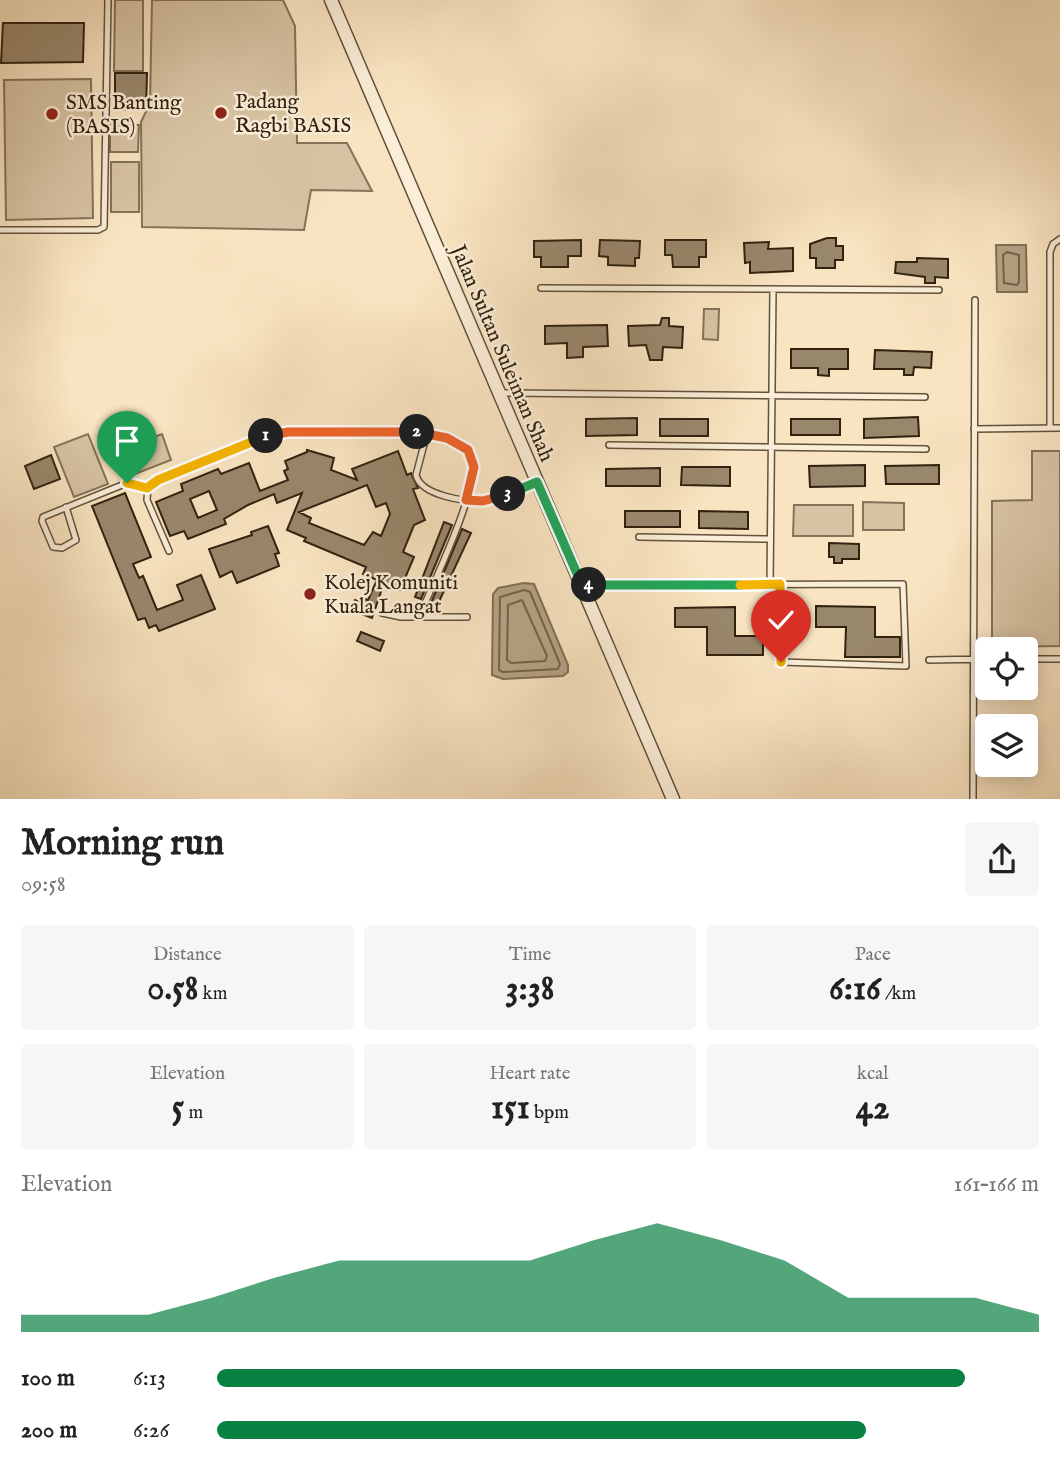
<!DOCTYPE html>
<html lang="en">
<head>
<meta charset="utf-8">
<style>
	:root { --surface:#fff; --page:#f6f6f6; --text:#222; --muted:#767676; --accent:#0b8043 }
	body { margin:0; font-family:"IM FELL English",serif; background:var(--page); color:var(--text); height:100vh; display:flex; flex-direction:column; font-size:26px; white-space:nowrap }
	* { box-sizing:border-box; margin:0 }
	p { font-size:23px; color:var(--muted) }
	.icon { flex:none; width:38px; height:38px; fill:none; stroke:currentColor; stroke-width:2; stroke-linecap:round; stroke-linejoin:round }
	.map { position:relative; height:799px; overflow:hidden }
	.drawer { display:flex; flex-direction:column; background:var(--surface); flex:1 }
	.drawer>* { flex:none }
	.tools { position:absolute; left:975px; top:637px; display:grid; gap:14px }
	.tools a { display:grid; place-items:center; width:63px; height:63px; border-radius:7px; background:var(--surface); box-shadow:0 4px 18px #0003; font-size:35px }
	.pin { position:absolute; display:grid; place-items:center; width:60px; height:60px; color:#fff; margin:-72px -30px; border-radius:50% 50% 50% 0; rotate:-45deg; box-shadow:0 0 7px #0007 }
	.pin .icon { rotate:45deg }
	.km { position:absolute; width:35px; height:35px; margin:-18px; border-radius:50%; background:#222; color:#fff; font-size:19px; line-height:35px; text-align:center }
	.round { display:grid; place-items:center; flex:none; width:74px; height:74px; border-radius:7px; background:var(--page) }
	.head { display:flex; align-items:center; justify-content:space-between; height:119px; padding:0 21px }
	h1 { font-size:38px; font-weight:700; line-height:52px }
	.stats { display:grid; grid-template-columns:repeat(3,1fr); gap:10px; height:119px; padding:7px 21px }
	.stats div { display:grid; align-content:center; border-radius:7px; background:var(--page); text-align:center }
	.stats b { font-size:35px; font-weight:700 }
	.stats small { font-size:19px; font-weight:400 }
	.stats p { font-size:19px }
	.chart { height:196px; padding:14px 21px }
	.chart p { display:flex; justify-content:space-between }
	.chart svg { width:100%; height:126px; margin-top:7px; fill:var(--accent); opacity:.7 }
	ul { padding:0 21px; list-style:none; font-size:23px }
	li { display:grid; grid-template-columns:112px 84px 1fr; align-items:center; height:52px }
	li i { height:18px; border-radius:9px; background:var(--accent) }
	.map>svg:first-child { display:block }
	.green { fill:#d7c3a3; stroke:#847259; stroke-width:2 }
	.water { fill:#b5a284; stroke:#806f55; stroke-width:2 }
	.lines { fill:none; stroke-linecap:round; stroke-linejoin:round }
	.shore { stroke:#72624a; stroke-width:2 }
	.building { fill:#99876c; stroke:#30220f; stroke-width:2; fill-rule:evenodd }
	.service-casing { stroke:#62523c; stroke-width:8 }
	.tertiary-casing { stroke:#62523c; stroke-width:15 }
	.service { stroke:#fbedd7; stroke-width:5 }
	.tertiary { stroke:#fbedd7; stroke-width:12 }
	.split-1-casing { stroke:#fff; stroke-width:14 }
	.split-2-casing { stroke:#fff; stroke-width:14 }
	.split-3-casing { stroke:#fff; stroke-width:14 }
	.split-4-casing { stroke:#fff; stroke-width:14 }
	.split-5-casing { stroke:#fff; stroke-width:14 }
	.split-6-casing { stroke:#fff; stroke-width:14 }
	.split-1 { stroke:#f5b400; stroke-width:9 }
	.split-2 { stroke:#f0652b; stroke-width:9 }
	.split-3 { stroke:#f0652b; stroke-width:9 }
	.split-4 { stroke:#22a559; stroke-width:9 }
	.split-5 { stroke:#22a559; stroke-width:9 }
	.split-6 { stroke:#f5b400; stroke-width:9 }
	.poi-dot { fill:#8f2418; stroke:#fbedd7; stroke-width:2.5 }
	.labels { text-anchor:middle; stroke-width:5; stroke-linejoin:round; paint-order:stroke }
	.poi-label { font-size:21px; fill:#30220f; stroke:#fbedd7; text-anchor:start }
	.street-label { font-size:21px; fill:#30220f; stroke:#fbedd7 }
</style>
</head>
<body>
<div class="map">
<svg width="1060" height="799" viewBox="0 0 1060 799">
	<rect width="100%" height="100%" fill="#f9e4c1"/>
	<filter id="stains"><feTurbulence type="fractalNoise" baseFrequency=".00286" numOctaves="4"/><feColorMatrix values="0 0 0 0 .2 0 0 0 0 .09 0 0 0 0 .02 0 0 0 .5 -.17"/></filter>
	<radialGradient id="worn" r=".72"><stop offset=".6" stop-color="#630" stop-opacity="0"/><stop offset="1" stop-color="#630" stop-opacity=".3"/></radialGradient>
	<path class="green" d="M115,0h28v71h-29z
		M152,0h131l12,26 2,117h50l25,48 -61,-1 -7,40 -162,-3 -1,-105 9,-19z
		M91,79l2,139 -87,2 -2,-140z
		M110,124l29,1 -1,27h-28z
		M111,162h28v50h-28z
		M704,309h15l-1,31 -15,-1z
		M140,433l4,8 18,-7 9,26 -36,14 -14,-34z
		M88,434l20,50 -34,13 -20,-50z
		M1032,451h28v195l-68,1v-146l40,-1z
		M863,502l41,1v27h-41z
		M794,505h59v31h-60z"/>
	<path class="water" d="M996,245h30l1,47h-30z
		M524,583l10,1 34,81v7l-5,4 -60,3 -11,-4 1,-81 5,-6z"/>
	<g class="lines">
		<path class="shore" d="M1007,252l12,3v27l-2,3 -13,-2 -1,-28z
			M524,590l6,2 30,72 -2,5 -55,3 -4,-2 1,-73z
			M522,600l25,56 -2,5 -34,2 -4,-3 1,-55z"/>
	</g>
	<path class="building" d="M3,23h81l-1,39 -82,1z
		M115,73h32l-1,37 -31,-1z
		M827,238h9v8h7v14h-8v8h-19v-10h-6v-14z
		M581,240v16h-13v11h-27v-10h-7v-16z
		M600,240l40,1 -1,17h-4v8l-27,-1v-8l-9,-1z
		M665,240h41v17h-7v10h-26l-1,-12h-7z
		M769,242l-1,7 25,-1v23l-43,2v-11l-5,1 -1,-20z
		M917,258l31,1v19l-13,-1v6h-10v-6l-30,-4 1,-11h21z
		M662,318h7v8l14,1 -1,21 -19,-1 -1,13h-12l-4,-15 -17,1 -1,-20 32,-1z
		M607,325l1,21 -25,1v10l-16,1v-15l-22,1v-18z
		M791,349h57v20h-19v7l-11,-1v-7h-27z
		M875,350l57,2 -1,16 -17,-1 -1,8h-9v-6h-30z
		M918,417l1,19 -55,2v-19z
		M637,418v17l-51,1v-17z
		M660,419h48v17h-48z
		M791,419h49v16h-49z
		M307,450l27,8 -3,12 26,10 -5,-11 46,-18 9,24 4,-2 7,15 -5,1 12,31 -11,5 -11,27 11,5 -14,33 -16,-7 -12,35 -21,-8 4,-10 8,3 2,-4 3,1 9,-20 -14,-6 3,-7 -62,-26 2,-3 -19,-8 15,-37 -25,10 -3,-9 -26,11 -24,14 2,5 -38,15 -4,-8 -14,5 -14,-34 27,-11 -2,-7 37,-15 3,5 28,-11 11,28 28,-11 -4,-9 4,-2 -3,-8 22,-9zM367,485l9,22 10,-4 4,11 -9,22 -8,-4 -9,13 -55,-22 2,-5 -12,-6zM209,491l8,19 -19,8 -8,-19z
		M51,455l9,24 -26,10 -9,-23z
		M865,465v21l-55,1 -1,-21z
		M939,465v19h-53l-1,-18z
		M682,467h48v19l-49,-1z
		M660,468v18h-54v-17z
		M125,493l26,64 -18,7 6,14 4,-2 14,34 26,-10 -6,-15 24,-10 14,34 -56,22 -3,-6 -7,3 -4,-10 -7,2 -46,-114z
		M625,511h55v16h-55z
		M699,511l49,1v17l-49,-1z
		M444,522l8,3 -31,74 -6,-2z
		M268,526l11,27 -4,1 4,12 -42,17 -5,-12 -12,6 -11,-28 43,-14 -1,-3z
		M462,529l9,4 -34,73 -6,-3z
		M829,543l30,1v15h-17v4h-8v-6h-5z
		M816,606l59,1v30h25v20h-55l1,-30h-30z
		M735,607v29h28v19h-56v-28h-32v-19z
		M361,632l23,9 -4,10 -23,-10z"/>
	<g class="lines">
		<defs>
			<path id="service" d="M0,230h98l6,-3 4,-227
				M541,288l398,2
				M499,393l426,4
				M1050,428v-176l3,-8 7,-5
				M974,429l86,-1
				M427,433l-11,42c5,21 50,27 69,26 18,-2 36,-12 52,-19
				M609,445l317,4
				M66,507l10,33 -14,8 -9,-1 -11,-26 1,-4 84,-34 20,5
				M639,537l131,2
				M169,551l-22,-51 1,-14c14,-11 110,-51 128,-54 19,-3 40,-1 59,-1 31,0 122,-9 137,25 11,26 -41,132 -53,161
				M581,585l322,-1 3,82 -125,-4 -1,-77
				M770,585l3,-296
				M382,613l19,4h66
				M1026,659h34
				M929,660l58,-1
				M973,799l2,-499"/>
			<path id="tertiary" d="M331,0l342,799"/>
		</defs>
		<use href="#service" class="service-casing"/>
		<use href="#tertiary" class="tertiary-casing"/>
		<use href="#service" class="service"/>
		<use href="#tertiary" class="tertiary"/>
	</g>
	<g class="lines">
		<defs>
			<path id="split-1" d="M127,483l20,5 11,-8 108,-44"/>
			<path id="split-2" d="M266,436l22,-4h129"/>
			<path id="split-3" d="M417,432l30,6 21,12 6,17 -8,33 17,1 25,-7"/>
			<path id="split-4" d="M508,494l29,-12 45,103h7"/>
			<path id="split-5" d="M589,585h151"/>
			<path id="split-6" d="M740,585l40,-1 1,78"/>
		</defs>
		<use href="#split-1" class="split-1-casing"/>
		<use href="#split-2" class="split-2-casing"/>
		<use href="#split-3" class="split-3-casing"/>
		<use href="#split-4" class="split-4-casing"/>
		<use href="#split-5" class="split-5-casing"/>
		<use href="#split-6" class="split-6-casing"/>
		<use href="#split-1" class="split-1"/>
		<use href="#split-2" class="split-2"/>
		<use href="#split-3" class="split-3"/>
		<use href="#split-4" class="split-4"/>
		<use href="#split-5" class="split-5"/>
		<use href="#split-6" class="split-6"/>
	</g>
	<g class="poi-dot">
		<circle cx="221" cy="113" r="7"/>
		<circle cx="52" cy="114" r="7"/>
		<circle cx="310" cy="594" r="7"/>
	</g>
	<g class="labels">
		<g class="poi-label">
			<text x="235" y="108">Padang<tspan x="235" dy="24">Ragbi BASIS</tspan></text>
			<text x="66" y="109">SMS Banting<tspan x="66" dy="24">(BASIS)</tspan></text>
			<text x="324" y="589">Kolej Komuniti<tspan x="324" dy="24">Kuala Langat</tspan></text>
		</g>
		<g class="street-label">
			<text transform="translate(503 353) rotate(67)" y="7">Jalan Sultan Suleiman Shah</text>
		</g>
	</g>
	<rect width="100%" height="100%" filter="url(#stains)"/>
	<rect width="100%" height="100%" fill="url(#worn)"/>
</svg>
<div class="tools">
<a><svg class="icon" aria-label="locate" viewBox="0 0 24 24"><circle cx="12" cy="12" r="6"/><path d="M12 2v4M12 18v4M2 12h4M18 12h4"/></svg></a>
<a><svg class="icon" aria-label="layers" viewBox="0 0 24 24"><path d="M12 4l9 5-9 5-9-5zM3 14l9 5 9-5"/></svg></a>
</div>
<div class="pin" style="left:127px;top:483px;background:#1e9e55"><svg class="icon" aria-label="arrive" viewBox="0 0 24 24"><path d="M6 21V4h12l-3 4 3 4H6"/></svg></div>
<div class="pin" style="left:781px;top:662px;background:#d93025"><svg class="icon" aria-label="check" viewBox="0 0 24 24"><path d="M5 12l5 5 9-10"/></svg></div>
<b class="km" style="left:266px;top:436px">1</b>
<b class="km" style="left:417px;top:432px">2</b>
<b class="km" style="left:508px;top:494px">3</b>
<b class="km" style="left:589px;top:585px">4</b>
</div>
<section class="drawer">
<div class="head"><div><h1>Morning run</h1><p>09:58</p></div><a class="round"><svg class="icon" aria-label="share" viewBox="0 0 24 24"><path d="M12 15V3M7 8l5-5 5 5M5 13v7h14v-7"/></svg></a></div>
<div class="stats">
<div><p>Distance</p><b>0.58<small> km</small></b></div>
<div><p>Time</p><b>3:38</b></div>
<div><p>Pace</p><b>6:16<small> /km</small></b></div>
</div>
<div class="stats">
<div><p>Elevation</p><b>5<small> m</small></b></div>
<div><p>Heart rate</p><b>151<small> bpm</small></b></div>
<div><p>kcal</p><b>42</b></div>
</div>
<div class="chart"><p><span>Elevation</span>161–166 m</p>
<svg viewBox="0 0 160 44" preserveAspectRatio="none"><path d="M0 44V38L10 38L20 38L30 32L40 25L50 19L60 19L70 19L80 19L90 12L100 6L110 12L120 19L130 32L140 32L150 32L160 38V44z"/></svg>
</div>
<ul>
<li><b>100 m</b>6:13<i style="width:91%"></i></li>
<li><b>200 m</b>6:26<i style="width:79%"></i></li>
</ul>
</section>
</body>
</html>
